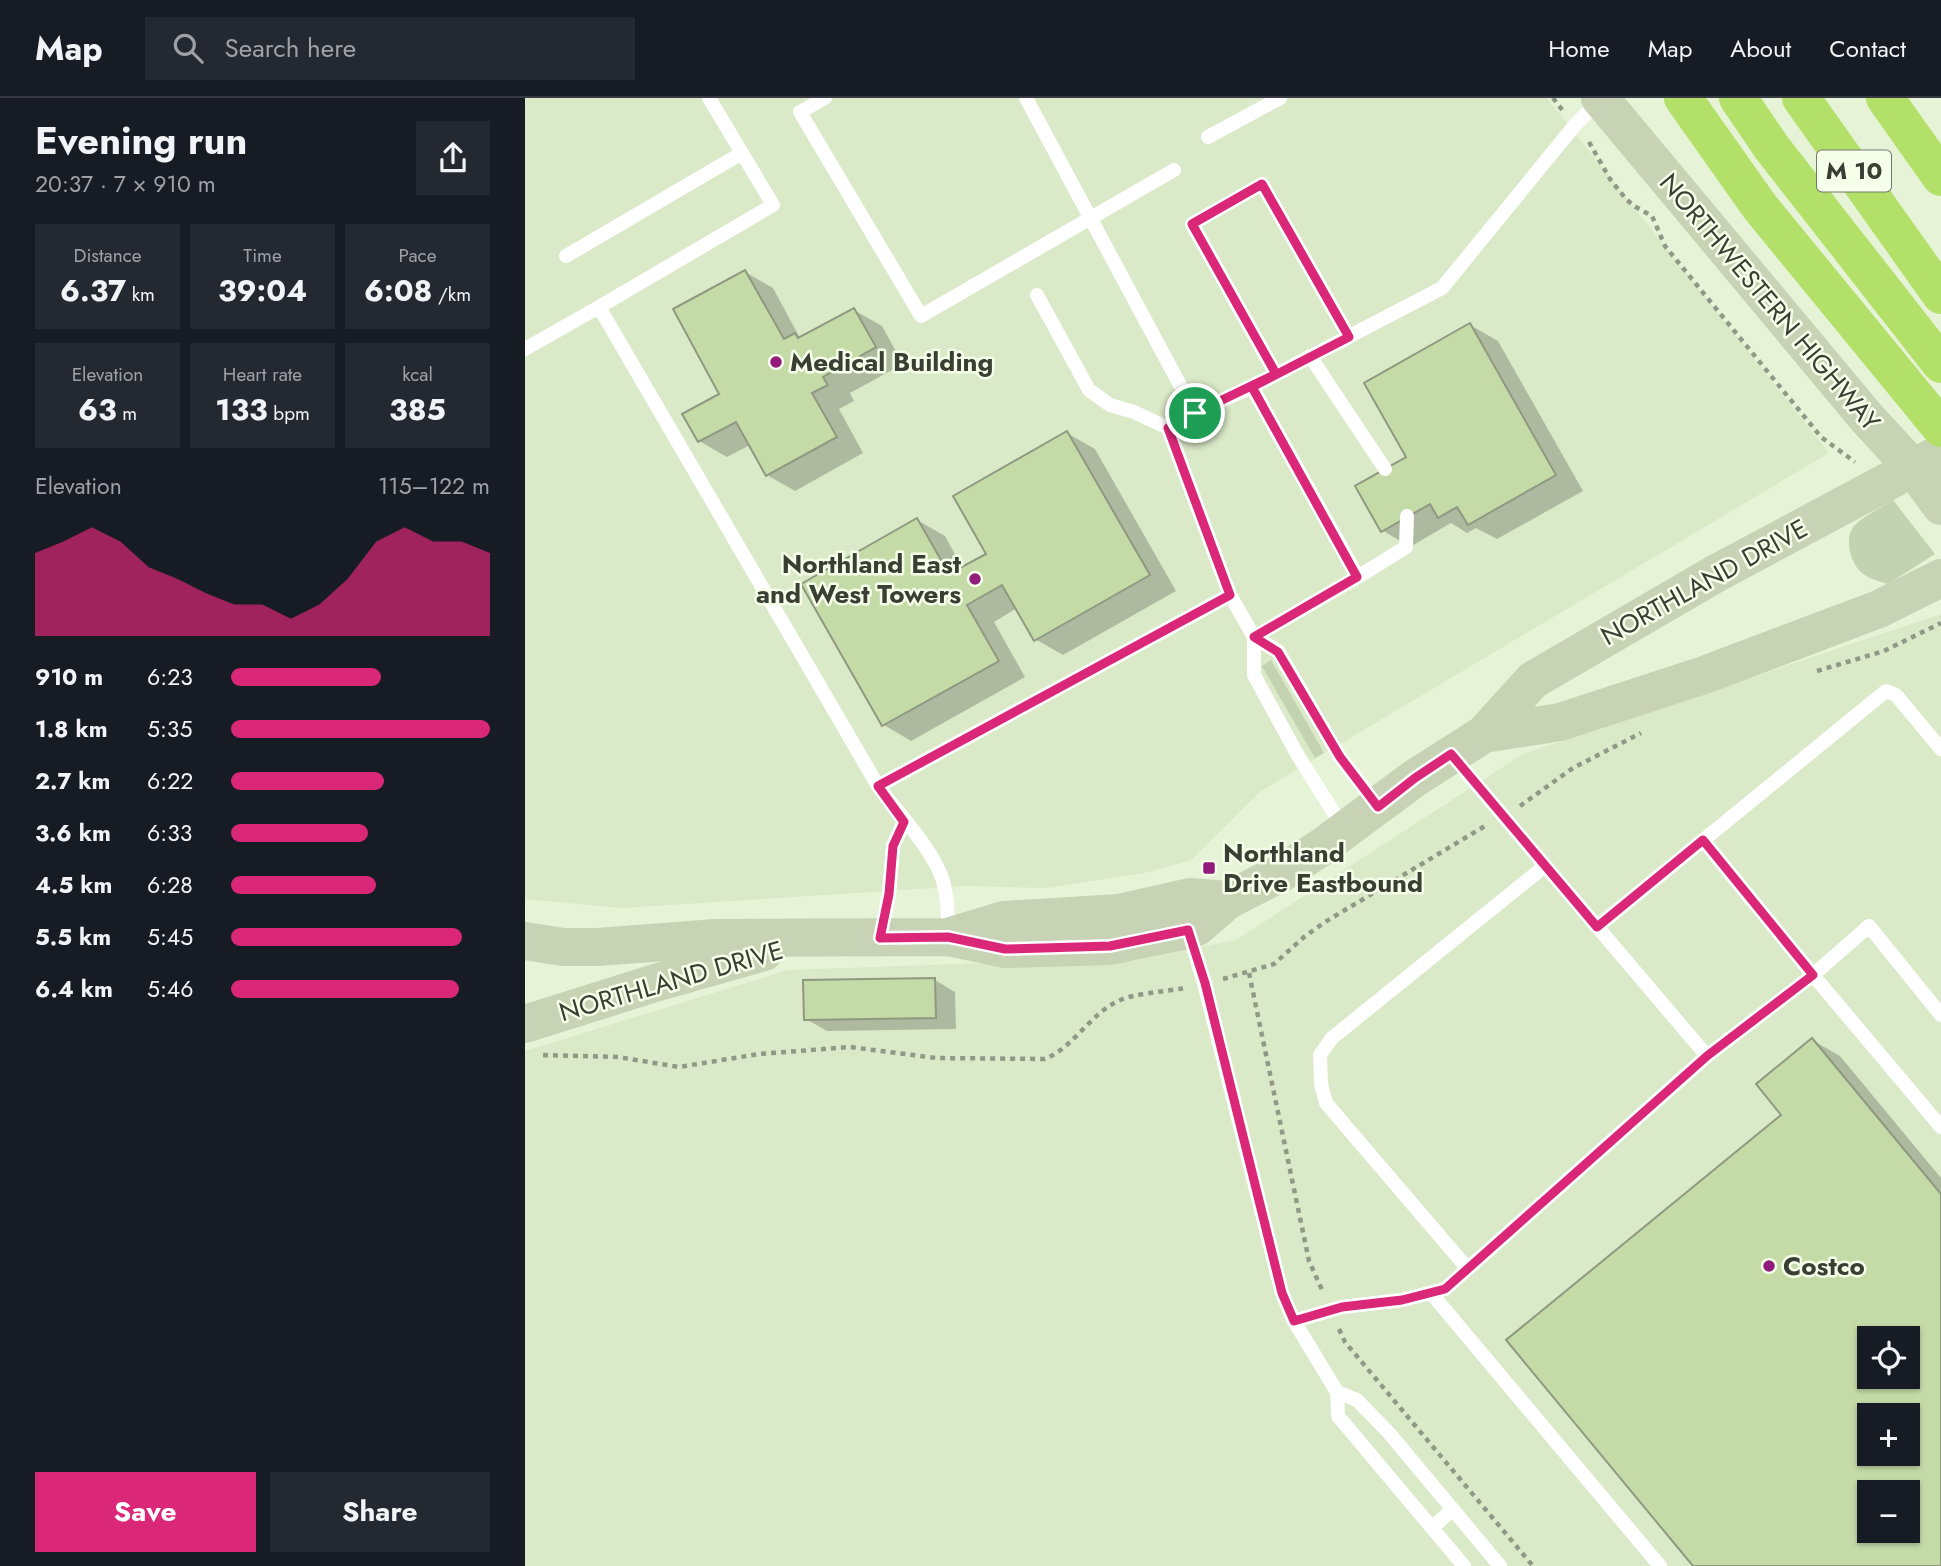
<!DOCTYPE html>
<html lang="en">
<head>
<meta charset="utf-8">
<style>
	:root { --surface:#171b24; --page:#242831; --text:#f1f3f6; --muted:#9ea1a6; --line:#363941; --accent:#db2777 }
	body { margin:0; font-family:Jost,sans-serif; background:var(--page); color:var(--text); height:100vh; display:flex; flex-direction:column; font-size:26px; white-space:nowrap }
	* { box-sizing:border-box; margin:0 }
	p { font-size:23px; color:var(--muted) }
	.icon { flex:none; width:38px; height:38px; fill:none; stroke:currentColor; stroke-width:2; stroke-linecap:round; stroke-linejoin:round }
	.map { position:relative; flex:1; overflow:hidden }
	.drawer { display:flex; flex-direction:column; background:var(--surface); width:525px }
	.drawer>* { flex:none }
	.fabs { position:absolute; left:1332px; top:1228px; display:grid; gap:14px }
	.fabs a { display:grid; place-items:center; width:63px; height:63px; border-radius:0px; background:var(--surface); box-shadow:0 2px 5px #0004; font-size:35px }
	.pin { position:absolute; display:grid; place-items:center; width:60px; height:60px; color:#fff; margin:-30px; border:4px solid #fff; border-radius:50%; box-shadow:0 2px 7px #0007 }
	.round { display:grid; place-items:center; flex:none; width:74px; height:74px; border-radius:0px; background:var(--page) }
	.summary { display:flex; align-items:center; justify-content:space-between; height:119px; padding:0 35px }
	h1 { font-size:38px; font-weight:700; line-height:52px }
	.stats { display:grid; grid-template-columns:repeat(3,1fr); gap:10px; height:119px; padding:7px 35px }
	.stats div { display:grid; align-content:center; border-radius:0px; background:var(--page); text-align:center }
	.stats b { font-size:30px; font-weight:700 }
	.stats small { font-size:19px; font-weight:400 }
	.stats p { font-size:19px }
	.chart { height:196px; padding:14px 35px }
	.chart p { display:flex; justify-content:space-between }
	.chart svg { width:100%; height:126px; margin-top:7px; fill:var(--accent); opacity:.7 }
	.primary-button { display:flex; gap:14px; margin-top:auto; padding:14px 35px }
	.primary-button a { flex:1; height:80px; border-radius:0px; background:var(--accent); color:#fff; font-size:28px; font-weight:700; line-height:80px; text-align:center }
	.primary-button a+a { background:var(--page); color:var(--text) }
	ul { padding:0 35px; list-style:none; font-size:23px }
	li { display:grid; grid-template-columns:112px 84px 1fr; align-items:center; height:52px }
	li i { height:18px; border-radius:9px; background:var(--accent) }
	header { display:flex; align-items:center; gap:42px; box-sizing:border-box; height:98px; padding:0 35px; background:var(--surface); border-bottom:2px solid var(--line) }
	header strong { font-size:33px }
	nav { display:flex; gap:38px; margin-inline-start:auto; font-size:24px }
	.search { width:490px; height:63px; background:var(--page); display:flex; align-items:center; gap:18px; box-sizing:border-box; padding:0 24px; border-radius:0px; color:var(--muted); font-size:26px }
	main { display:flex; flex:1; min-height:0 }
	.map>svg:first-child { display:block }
	.built { fill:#dae9c7; fill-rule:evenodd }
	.green { fill:#c3d2b0 }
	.shadow { fill:#0003; fill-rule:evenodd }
	.building { fill:#c4dba8; stroke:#8e9980; stroke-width:2; fill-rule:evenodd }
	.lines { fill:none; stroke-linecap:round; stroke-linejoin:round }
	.path { stroke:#909986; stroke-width:4.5; stroke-dasharray:5 5; stroke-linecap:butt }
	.lane { stroke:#fff; stroke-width:14 }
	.secondary { stroke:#c7d3b4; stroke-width:38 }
	.highway { stroke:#b2e069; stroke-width:38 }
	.route-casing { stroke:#fff; stroke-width:14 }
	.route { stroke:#db2777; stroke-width:9 }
	.poi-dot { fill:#911c7b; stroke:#f5ffe9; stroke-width:2.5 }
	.labels { text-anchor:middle; stroke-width:5; stroke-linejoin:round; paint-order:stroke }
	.shield { fill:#f5ffe9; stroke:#72796a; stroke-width:2 }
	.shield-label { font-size:24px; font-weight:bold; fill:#3a3f34 }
	.street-label { font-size:26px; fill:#3a3f34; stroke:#f5ffe9 }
	.poi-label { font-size:26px; font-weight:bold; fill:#3a3f34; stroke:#f5ffe9; text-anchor:start }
</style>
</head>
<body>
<header>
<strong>Map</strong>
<div class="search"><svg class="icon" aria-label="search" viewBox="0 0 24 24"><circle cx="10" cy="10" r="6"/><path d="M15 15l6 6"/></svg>Search here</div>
<nav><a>Home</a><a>Map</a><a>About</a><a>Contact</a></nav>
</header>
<main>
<section class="drawer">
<div class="summary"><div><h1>Evening run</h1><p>20:37 · 7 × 910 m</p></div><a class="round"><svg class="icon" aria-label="share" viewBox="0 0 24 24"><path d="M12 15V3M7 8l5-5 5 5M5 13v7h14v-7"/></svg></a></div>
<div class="stats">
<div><p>Distance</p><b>6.37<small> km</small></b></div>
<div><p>Time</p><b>39:04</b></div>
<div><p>Pace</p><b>6:08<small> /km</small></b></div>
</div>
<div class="stats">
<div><p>Elevation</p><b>63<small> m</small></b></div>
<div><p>Heart rate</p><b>133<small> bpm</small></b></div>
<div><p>kcal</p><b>385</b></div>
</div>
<div class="chart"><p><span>Elevation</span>115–122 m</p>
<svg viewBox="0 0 160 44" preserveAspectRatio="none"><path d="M0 44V15L10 11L20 6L30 11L40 20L50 24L60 29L70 33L80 33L90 38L100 33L110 24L120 11L130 6L140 11L150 11L160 15V44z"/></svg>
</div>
<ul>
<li><b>910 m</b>6:23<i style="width:58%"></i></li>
<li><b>1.8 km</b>5:35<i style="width:100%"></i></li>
<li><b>2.7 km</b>6:22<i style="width:59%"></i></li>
<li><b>3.6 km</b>6:33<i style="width:53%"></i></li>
<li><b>4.5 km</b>6:28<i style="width:56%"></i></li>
<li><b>5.5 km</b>5:45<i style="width:89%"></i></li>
<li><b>6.4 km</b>5:46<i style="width:88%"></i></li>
</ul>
<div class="primary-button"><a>Save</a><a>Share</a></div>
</section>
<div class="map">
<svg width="1416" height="1468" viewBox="0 0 1416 1468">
	<rect width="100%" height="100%" fill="#e6f3d7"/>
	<path class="built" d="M0,0h1022l282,355 -568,338 -70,69 -46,13 -99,15 -81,-2 -343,22 -97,-9z
		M1416,516v952h-1416v-515l263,-81 196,-7 148,-2 104,-21 287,-186zM1344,1241h38v38h-38zM1344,1318h38v38h-38zM1344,1395h38v38h-38z"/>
	<path class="green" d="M1368,402l42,54 -47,30c-10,-3 -23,-6 -30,-15 -9,-12 -14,-34 -2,-45 11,-10 26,-17 37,-24z
		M746,562l53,93 -9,5 -53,-92z"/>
	<path class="shadow" d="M220,174l28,16 27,50 54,-28 28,16 21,38 -53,29 4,8 -15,8 24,44 -68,38 -28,-16 -17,-30 -23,12 -28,-16 23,-46z
		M945,227l28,16 85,150 -86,48 -21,-11 -9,5 -16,-10 -41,24 -28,-17 27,-72z
		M542,335l28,16 81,142 -113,64 -28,-16 -18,-31 -23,14 31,55 -114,64 -27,-16 33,-205 28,16 18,33 25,-14z
		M410,882l20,12 1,37 -129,2 -21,-12z
		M1287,942l28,16 101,122v388h-246l88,-451zM1344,1241h38v38h-38zM1344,1318h38v38h-38zM1344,1395h38v38h-38z"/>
	<path class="building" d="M220,172l39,69 11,-6 3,5 56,-30 22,39 -53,30 5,8 -16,8 25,44 -71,39 -30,-54 -38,20 -16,-28 37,-20 -46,-85z
		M945,225l86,152 -88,50 -11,-18 -19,11 -8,-14 -49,28 -26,-46 51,-29 -42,-74z
		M542,333l83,144 -116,66 -32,-56 -35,20 32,56 -117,65 -81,-142 116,-66 32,56 37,-20 -33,-58z
		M410,880l1,40 -132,2 -1,-40z
		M1287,940l129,156v372h-248l-187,-226 275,-225 -25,-31zM1344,1241h38v38h-38zM1344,1318h38v38h-38zM1344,1395h38v38h-38z"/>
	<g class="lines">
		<path class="path" d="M1028,0l10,13
			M1064,44l21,37 16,20 8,7 18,10 13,30 156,191 34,25
			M1292,573l67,-20 57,-28
			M995,708l53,-38 68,-35
			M724,875l60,288 14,31
			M698,881l51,-15 30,-27 21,-15 160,-96
			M18,957l75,2 61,10 80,-13 91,-7 86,11 109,1c29,-12 44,-44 73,-58 17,-8 46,-9 66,-13
			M814,1231l6,13 188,224"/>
		<path class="lane" d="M300,0l-25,14 121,204 253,-146
			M501,0l169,315
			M683,39l72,-39
			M41,158l176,-103
			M512,197l52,95 21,15 24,7 34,16
			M74,209l174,-102 -64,-107
			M0,251l74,-42 279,479
			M785,258l75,113
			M751,276l-84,-150 70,-40 87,153
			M727,289l106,190 -104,60
			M833,479l48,-30 1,-31
			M705,497l-62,-167 27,-15 57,-26 190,-99 133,-163 25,-25
			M729,539l24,14 62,106 38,49
			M1178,742l110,135 56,-49 72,89
			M1072,829l289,-236 10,4 45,54
			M663,833l16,52 78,310 12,28 43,71
			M356,838l8,-42 4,-48 11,-24
			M423,838c0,-19 0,-37 -5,-55 -9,-31 -46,-69 -65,-95l352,-191 24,42v38l43,79 47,75
			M1182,958l106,-81 128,152
			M943,1171l-142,-166 -5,-19 -1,-29 12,-17 213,-172
			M906,1195l229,273
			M769,1223l48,-14 60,-7 43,-11 262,-233 -254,-299
			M907,1430l21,-19
			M939,1468l-126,-150 -1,-24 20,8 32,33 111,133"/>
		<path class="secondary" d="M1075,0l266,319 47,51 28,38
			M959,636l76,-12 144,-47 175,-66 62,-31
			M426,838l53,-16 115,-7 71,-16 38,3
			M0,843l38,6h35l118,-9 232,-1 57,12 105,-3 78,-16 9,-3 31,-27 55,-28 39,-25 93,-69 69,-44 49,-54 182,-106 226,-121
			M0,926l130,-41 109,-31"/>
		<path class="highway" d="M1158,0l77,109 181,221
			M1213,0l34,50 169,216
			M1276,0l140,197
			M1360,0l56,79"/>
	</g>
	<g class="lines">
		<defs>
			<path id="route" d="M670,315l-27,15 62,167 -352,191 26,36 -11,24 -4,48 -9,44 68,-1 57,12 38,-1 67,-2 78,-16 17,53 77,310 12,28 48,-14 60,-7 43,-11 262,-233 106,-81 -110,-135 -106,87 -146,-173 -36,24 -37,29 -38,-50 -62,-105 -24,-15 103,-60 -105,-190 97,-50 -87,-153 -70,40 84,150 -81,39"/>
		</defs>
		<use href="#route" class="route-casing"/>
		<use href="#route" class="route"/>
	</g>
	<g class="poi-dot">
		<circle cx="251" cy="264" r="7"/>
		<circle cx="450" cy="481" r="7"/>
		<rect x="677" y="763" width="14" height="14" rx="3.5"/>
		<circle cx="1244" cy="1168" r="7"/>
	</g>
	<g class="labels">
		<rect class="shield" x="1292" y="52.5" width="74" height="41" rx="5"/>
		<g class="shield-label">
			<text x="1329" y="81">M 10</text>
		</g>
		<g class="street-label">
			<text transform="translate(1245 204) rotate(50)" y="9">NORTHWESTERN HIGHWAY</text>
			<text transform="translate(1179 484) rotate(-29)" y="9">NORTHLAND DRIVE</text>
			<text transform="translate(146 883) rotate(-16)" y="9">NORTHLAND DRIVE</text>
		</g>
		<g class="poi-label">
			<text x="265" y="273">Medical Building</text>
			<text x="436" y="475" text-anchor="end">Northland East<tspan x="436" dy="30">and West Towers</tspan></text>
			<text x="698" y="764">Northland<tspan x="698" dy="30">Drive Eastbound</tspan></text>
			<text x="1258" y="1177">Costco</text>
		</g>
	</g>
</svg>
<div class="fabs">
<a><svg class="icon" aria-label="locate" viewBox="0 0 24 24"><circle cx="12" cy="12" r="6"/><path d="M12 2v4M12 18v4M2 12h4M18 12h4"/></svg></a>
<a>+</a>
<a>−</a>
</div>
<div class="pin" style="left:670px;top:315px;background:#1e9e55"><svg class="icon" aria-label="arrive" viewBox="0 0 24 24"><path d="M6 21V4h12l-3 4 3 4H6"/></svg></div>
</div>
</main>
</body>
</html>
